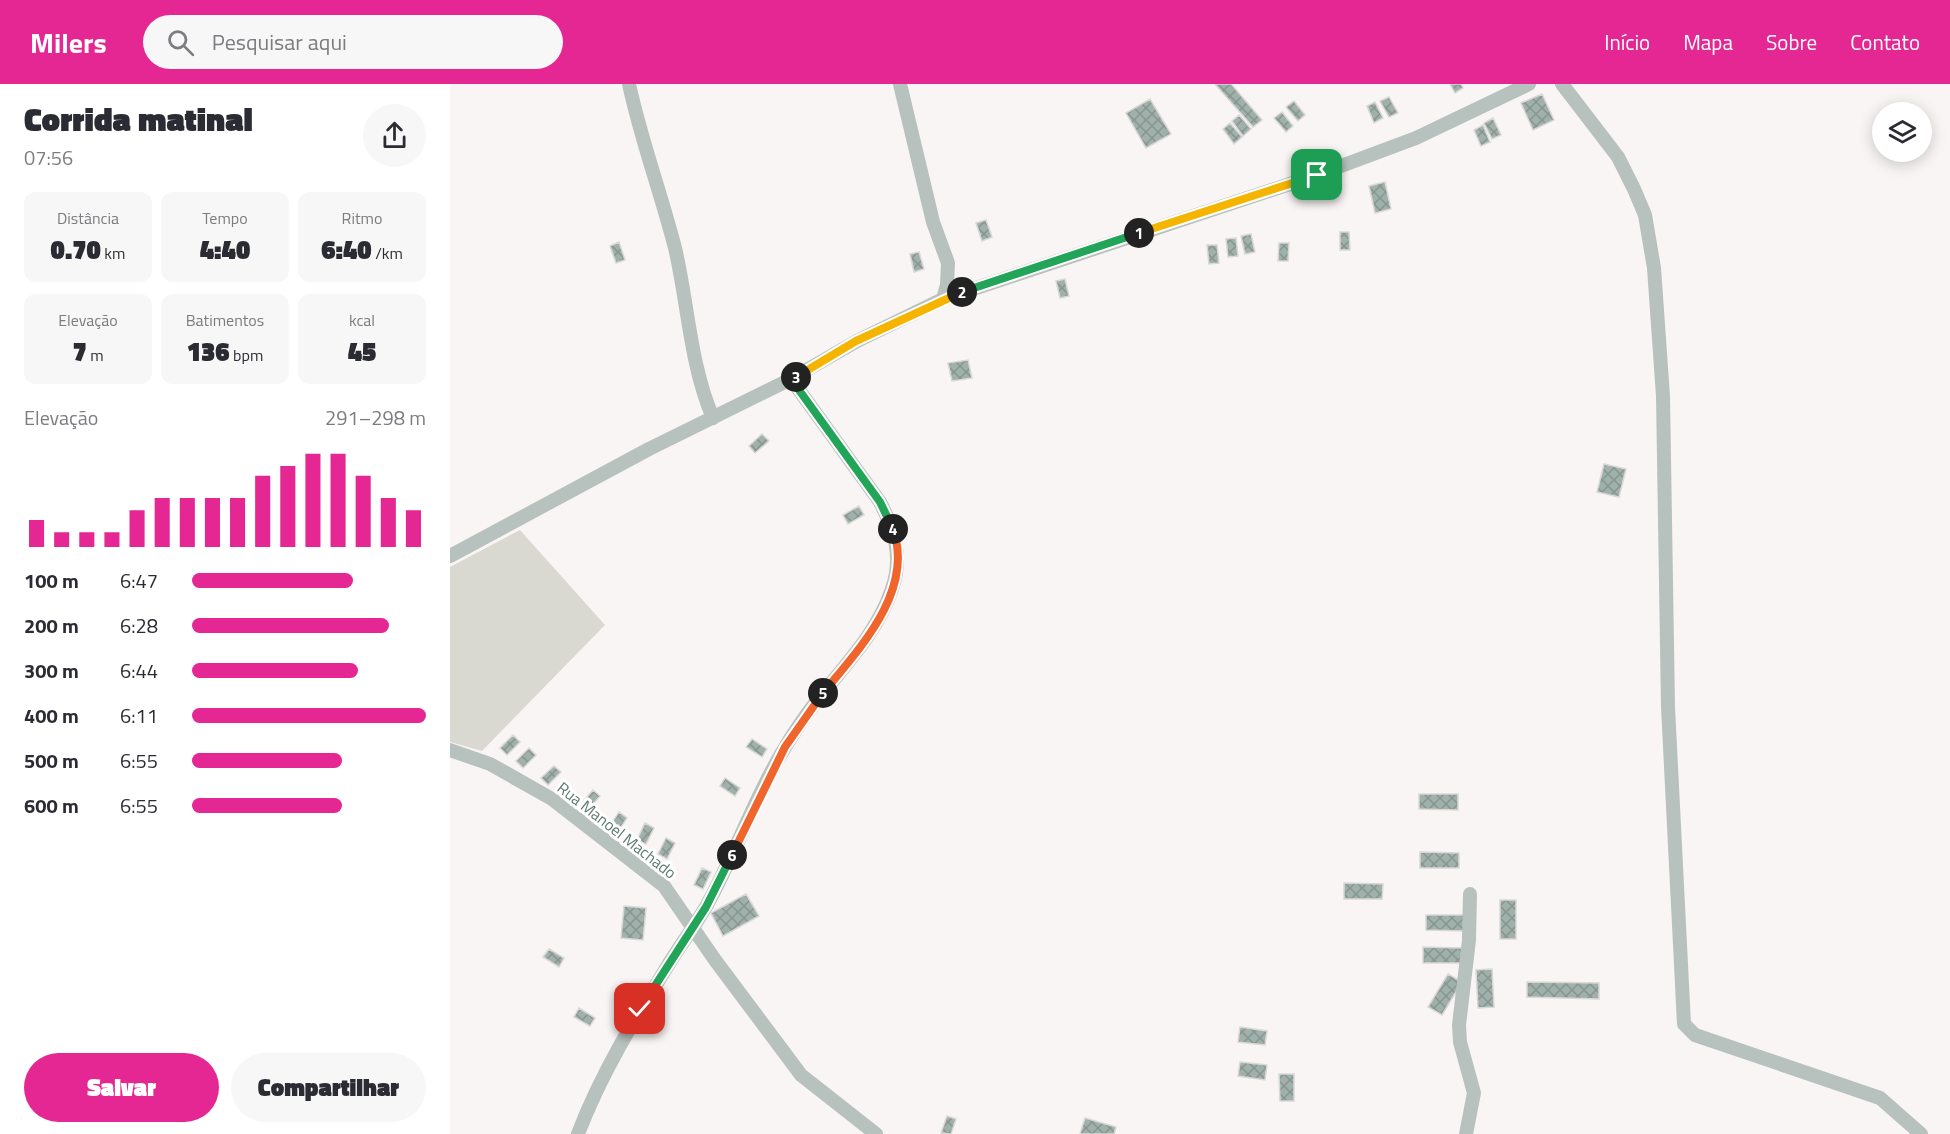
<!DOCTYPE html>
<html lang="pt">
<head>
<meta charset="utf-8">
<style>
	:root { --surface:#fff; --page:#f7f7f7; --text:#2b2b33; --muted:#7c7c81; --accent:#e52793 }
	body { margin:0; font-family:"Titillium Web",sans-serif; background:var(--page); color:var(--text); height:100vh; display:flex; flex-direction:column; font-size:22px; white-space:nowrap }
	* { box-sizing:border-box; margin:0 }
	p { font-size:20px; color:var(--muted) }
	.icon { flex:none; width:33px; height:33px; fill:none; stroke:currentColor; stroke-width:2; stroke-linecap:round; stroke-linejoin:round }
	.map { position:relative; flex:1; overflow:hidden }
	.drawer { display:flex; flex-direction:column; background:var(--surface); width:450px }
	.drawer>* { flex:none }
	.tools { position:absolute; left:1422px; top:18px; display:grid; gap:12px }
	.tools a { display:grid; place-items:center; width:60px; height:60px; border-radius:50%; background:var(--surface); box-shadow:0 3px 15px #0003; font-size:30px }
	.pin { position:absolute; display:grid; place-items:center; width:51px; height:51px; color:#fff; margin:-26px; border-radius:12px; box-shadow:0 3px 9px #0006 }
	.km { position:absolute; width:30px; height:30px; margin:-15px; border-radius:50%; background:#222; color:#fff; font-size:16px; line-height:30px; text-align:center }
	.round { display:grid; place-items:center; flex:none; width:63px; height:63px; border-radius:32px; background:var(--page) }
	.head { display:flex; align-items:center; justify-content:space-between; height:102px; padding:0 24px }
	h1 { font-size:33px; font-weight:800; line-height:45px }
	.figures { display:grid; grid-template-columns:repeat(3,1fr); gap:9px; height:102px; padding:6px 24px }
	.figures div { display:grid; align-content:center; border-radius:12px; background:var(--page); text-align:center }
	.figures b { font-size:26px; font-weight:800 }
	.figures small { font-size:16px; font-weight:400 }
	.figures p { font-size:16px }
	.chart { height:168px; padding:12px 24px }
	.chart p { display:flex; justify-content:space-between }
	.chart svg { width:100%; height:108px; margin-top:6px; stroke:var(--accent); stroke-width:6 }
	.primary-button { display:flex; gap:12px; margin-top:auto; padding:12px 24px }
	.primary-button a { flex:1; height:69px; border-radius:36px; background:var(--accent); color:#fff; font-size:24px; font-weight:800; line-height:69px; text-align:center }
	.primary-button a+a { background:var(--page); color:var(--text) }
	ul { padding:0 24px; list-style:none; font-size:20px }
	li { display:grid; grid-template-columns:96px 72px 1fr; align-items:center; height:45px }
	li i { height:15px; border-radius:8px; background:var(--accent) }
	header { display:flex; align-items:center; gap:36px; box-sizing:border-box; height:84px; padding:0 30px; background:var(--accent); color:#fff }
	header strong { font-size:28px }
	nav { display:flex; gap:33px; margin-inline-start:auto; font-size:21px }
	.search { width:420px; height:54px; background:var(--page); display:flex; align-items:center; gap:15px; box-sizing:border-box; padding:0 21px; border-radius:33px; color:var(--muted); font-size:22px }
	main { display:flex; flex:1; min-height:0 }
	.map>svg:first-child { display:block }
	.grass { fill:#dad9d1 }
	.building { fill:url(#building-cross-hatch); stroke:#d9d7d7; stroke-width:1.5 }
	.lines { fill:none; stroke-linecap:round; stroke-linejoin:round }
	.street { stroke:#b7c1be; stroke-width:14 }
	.split-1-casing { stroke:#fff; stroke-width:12 }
	.split-2-casing { stroke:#fff; stroke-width:12 }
	.split-3-casing { stroke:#fff; stroke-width:12 }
	.split-4-casing { stroke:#fff; stroke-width:12 }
	.split-5-casing { stroke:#fff; stroke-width:12 }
	.split-6-casing { stroke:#fff; stroke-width:12 }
	.split-7-casing { stroke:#fff; stroke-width:12 }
	.split-1 { stroke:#f5b400; stroke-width:8 }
	.split-2 { stroke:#22a559; stroke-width:8 }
	.split-3 { stroke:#f5b400; stroke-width:8 }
	.split-4 { stroke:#22a559; stroke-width:8 }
	.split-5 { stroke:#f0652b; stroke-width:8 }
	.split-6 { stroke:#f0652b; stroke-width:8 }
	.split-7 { stroke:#22a559; stroke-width:8 }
	.labels { text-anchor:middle; stroke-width:6; stroke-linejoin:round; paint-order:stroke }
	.street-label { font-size:16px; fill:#5e7a70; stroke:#fff }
</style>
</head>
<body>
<header>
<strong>Milers</strong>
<div class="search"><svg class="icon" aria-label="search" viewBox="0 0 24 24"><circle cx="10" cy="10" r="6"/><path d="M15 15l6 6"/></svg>Pesquisar aqui</div>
<nav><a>Início</a><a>Mapa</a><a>Sobre</a><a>Contato</a></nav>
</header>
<main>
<section class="drawer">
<div class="head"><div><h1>Corrida matinal</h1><p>07:56</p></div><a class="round"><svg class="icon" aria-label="share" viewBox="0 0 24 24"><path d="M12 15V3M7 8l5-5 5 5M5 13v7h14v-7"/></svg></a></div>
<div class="figures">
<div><p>Distância</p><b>0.70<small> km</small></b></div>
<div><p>Tempo</p><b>4:40</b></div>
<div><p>Ritmo</p><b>6:40<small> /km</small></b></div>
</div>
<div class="figures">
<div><p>Elevação</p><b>7<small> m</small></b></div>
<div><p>Batimentos</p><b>136<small> bpm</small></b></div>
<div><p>kcal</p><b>45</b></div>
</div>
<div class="chart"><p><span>Elevação</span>291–298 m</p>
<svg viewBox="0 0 160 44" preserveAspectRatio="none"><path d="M5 44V33M15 44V38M25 44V38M35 44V38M45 44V29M55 44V24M65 44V24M75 44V24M85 44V24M95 44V15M105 44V11M115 44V6M125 44V6M135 44V15M145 44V24M155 44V29"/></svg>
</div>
<ul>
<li><b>100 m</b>6:47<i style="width:69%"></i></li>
<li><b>200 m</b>6:28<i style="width:84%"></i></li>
<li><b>300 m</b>6:44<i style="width:71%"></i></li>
<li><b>400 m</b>6:11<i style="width:100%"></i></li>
<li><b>500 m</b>6:55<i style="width:64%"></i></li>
<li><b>600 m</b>6:55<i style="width:64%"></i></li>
</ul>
<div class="primary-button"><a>Salvar</a><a>Compartilhar</a></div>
</section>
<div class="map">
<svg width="1500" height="1050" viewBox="0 0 1500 1050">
	<defs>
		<pattern id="building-cross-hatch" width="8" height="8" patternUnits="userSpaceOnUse" patternTransform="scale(1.5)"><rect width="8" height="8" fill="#a0b1ab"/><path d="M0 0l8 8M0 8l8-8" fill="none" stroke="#869590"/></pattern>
	</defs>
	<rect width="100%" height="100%" fill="#f8f5f4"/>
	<path class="grass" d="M70,446l85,95 -123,126 -32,-9v-175z"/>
	<path class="building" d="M765,0h16l31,36 -9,7z
		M1000,0h11l2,4 -8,5z
		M1092,10l12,26 -21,10 -12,-27z
		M939,13l9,16 -9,4 -9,-16z
		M700,15l21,35 -25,14 -20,-35z
		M844,17l11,14 -7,6 -12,-14z
		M925,18l8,16 -9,5 -7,-17z
		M832,28l11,14 -7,6 -12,-14z
		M789,31l12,14 -8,7 -11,-15z
		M1043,34l8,17 -9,4 -8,-16z
		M780,39l12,14 -8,7 -11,-15z
		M1033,41l7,17 -9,4 -7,-16z
		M935,98l6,27 -16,4 -6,-27z
		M536,136l6,17 -10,4 -6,-18z
		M890,148h9l1,18h-10z
		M801,150l4,18 -10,2 -4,-18z
		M786,154l2,18 -10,1 -2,-18z
		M169,158l6,18 -9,3 -6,-17z
		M829,159h10l-1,18h-10z
		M757,161h10l2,18 -10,1z
		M469,168l5,17 -10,3 -4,-18z
		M615,195l4,17 -9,2 -4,-17z
		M518,276l4,18 -20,3 -4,-18z
		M312,350l7,7 -14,12 -6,-7z
		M1154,380l22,5 -7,28 -22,-5z
		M409,422l5,9 -16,9 -5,-9z
		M63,651l7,7 -13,13 -7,-7z
		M302,655l15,10 -5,8 -16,-10z
		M79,664l7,7 -13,13 -7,-7z
		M104,682l7,6 -13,13 -7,-7z
		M275,694l15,10 -5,8 -15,-10z
		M143,706l7,6 -12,14 -7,-6z
		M969,710h39v16l-39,-1z
		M169,728l8,6 -10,15 -8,-6z
		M195,739l9,5 -8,16 -9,-4z
		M216,754l9,5 -8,16 -9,-5z
		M970,768l39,1v15h-39z
		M252,784l9,4 -8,17 -9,-4z
		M894,799l39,1 -1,15h-38z
		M296,810l13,22 -36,20 -12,-23z
		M1050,816h16v39h-16z
		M174,822l22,2 -3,32 -22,-2z
		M976,831h39v16l-39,-1z
		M973,863l39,1v15h-39z
		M99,865l15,9 -5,9 -16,-10z
		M1042,885l2,38 -16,1 -2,-38z
		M998,890l14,8 -20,33 -14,-8z
		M1077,898l72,1v16l-72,-2z
		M129,924l16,10 -5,8 -16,-9z
		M790,943l27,4 -2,14 -27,-3z
		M790,978l27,3 -2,15 -27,-4z
		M829,990h15v27h-14z
		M497,1032l9,3 -5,15 -10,-1z
		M635,1034l31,9 -2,7h-34z"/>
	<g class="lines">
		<path class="street" d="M179,0c12,56 32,109 46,164 13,55 15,117 38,170
			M450,0l33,138 15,41 -1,22 -4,14
			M1112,0l56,73 16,32 11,26 9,53 9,128 5,311 16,317 11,11 185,63 41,36
			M0,472l199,-107 142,-70
			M0,666l40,14 62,35 112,87 51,74 86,115 75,59
			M128,1050c23,-61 58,-117 92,-172 12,-19 26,-38 37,-57 32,-58 53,-123 91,-178 30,-47 76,-84 94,-138 11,-32 3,-58 -12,-87l-89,-123 66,-38 86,-42 374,-124 99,-37 113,-54
			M1016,1050l8,-41 -14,-51 -1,-17 10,-85 1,-46"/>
	</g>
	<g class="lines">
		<defs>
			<path id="split-1" d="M689,149l178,-58"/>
			<path id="split-2" d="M512,208l177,-59"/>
			<path id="split-3" d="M346,293l60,-36 106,-49"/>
			<path id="split-4" d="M346,293l-5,2 89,123 13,27"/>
			<path id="split-5" d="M373,609c36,-44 92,-102 70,-164"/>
			<path id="split-6" d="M282,771l53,-108 38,-54"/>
			<path id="split-7" d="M190,925l66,-102 26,-52"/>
		</defs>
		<use href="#split-1" class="split-1-casing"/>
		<use href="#split-2" class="split-2-casing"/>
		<use href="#split-3" class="split-3-casing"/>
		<use href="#split-4" class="split-4-casing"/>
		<use href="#split-5" class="split-5-casing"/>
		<use href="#split-6" class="split-6-casing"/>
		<use href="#split-7" class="split-7-casing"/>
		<use href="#split-1" class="split-1"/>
		<use href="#split-2" class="split-2"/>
		<use href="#split-3" class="split-3"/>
		<use href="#split-4" class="split-4"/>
		<use href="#split-5" class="split-5"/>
		<use href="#split-6" class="split-6"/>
		<use href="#split-7" class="split-7"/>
	</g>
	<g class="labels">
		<g class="street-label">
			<text transform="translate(167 746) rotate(38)" y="6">Rua Manoel Machado</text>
		</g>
	</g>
</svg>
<div class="tools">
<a><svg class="icon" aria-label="layers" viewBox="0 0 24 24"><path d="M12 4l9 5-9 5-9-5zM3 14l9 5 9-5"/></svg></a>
</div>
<div class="pin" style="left:867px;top:91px;background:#1e9e55"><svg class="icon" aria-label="arrive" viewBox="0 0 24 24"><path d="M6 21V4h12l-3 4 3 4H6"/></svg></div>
<div class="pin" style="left:190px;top:925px;background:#d93025"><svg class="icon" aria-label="check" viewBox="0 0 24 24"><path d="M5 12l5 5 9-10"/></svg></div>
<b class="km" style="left:689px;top:149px">1</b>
<b class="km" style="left:512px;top:208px">2</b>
<b class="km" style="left:346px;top:293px">3</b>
<b class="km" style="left:443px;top:445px">4</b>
<b class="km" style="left:373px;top:609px">5</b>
<b class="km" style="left:282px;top:771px">6</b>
</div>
</main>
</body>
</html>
